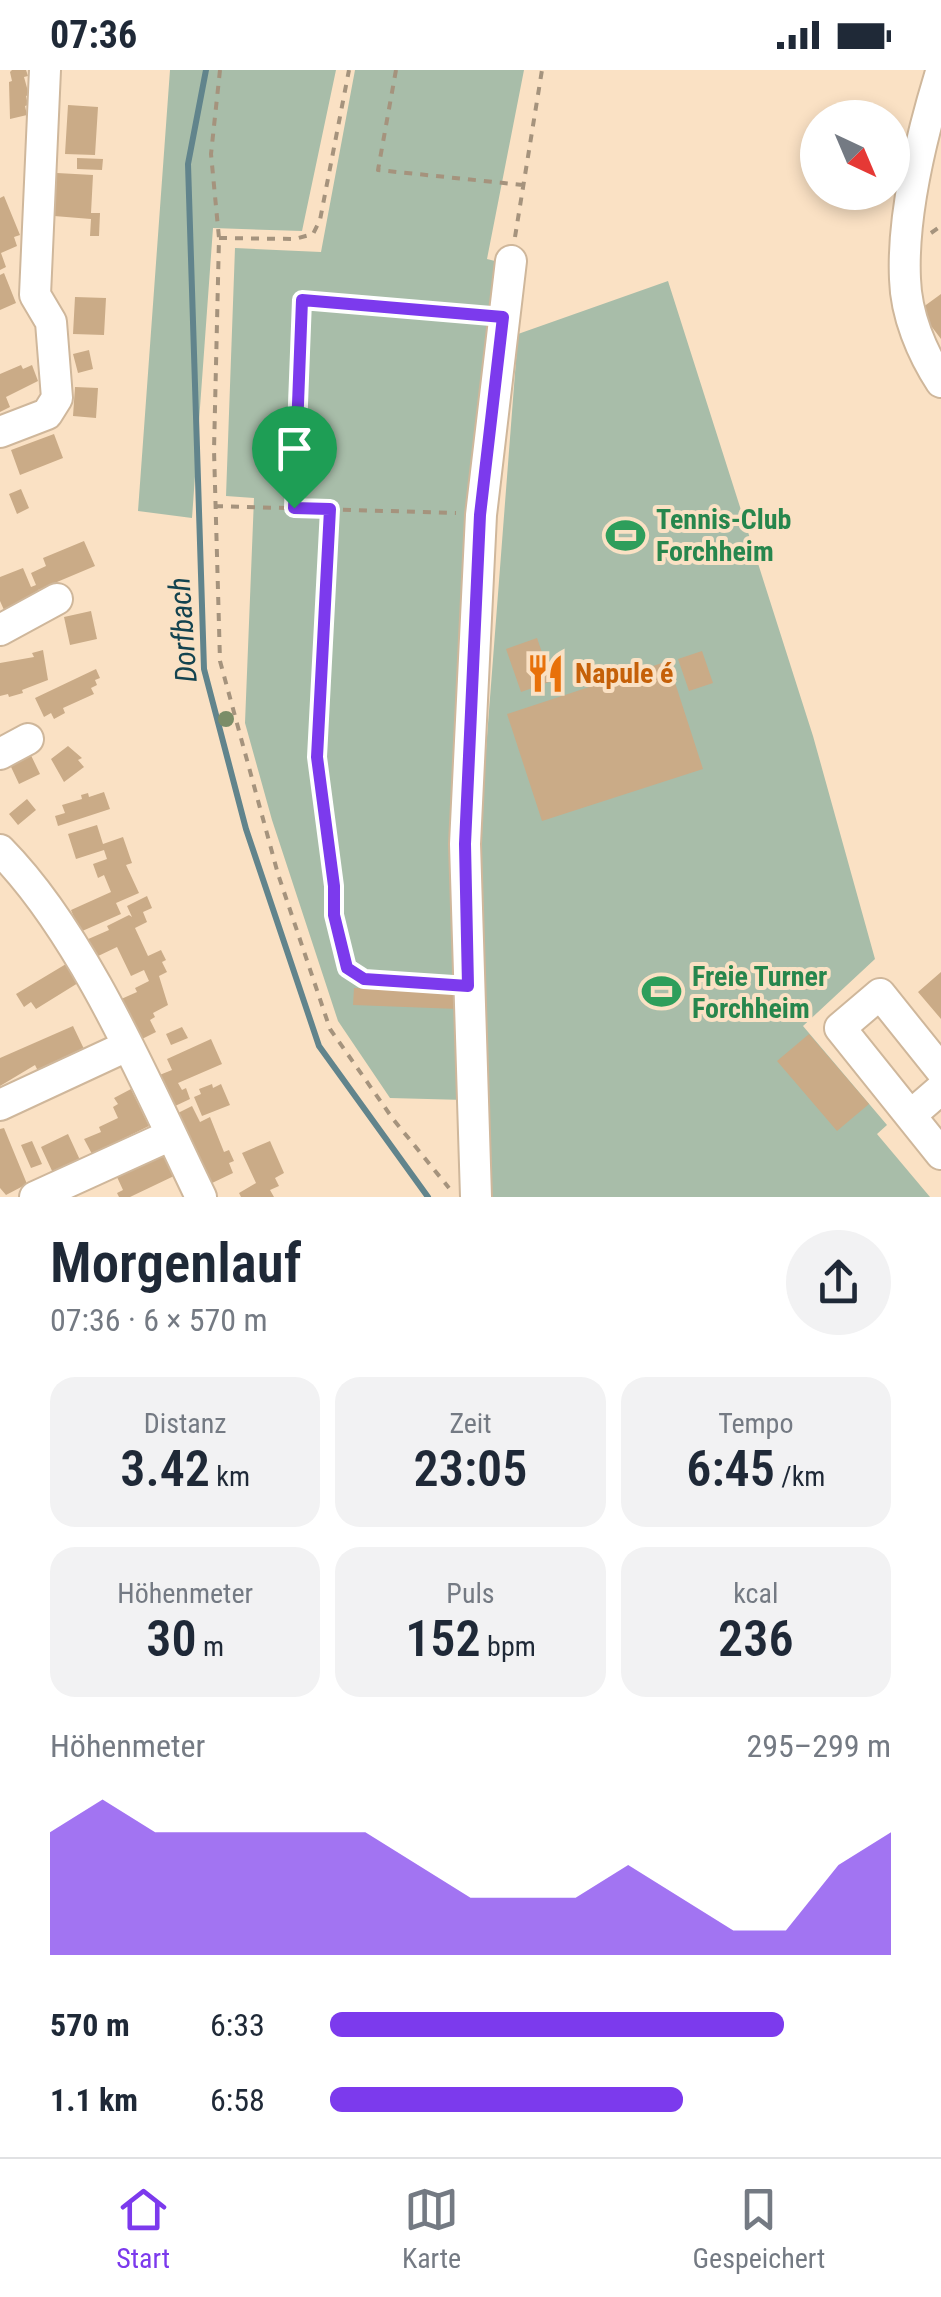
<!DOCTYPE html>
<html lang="de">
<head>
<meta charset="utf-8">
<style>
	:root { --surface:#fff; --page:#f2f2f3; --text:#1f2937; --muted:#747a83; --line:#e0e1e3; --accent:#7c3aed }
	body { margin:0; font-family:"Roboto Condensed",sans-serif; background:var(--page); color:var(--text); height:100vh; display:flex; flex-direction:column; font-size:38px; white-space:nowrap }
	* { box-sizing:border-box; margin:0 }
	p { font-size:32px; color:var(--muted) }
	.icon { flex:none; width:55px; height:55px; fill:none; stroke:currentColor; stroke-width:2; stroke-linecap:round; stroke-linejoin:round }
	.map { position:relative; height:1127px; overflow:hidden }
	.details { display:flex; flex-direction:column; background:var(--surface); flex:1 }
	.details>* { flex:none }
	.needle { width:65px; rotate:136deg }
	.fabs { position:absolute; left:800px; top:30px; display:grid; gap:20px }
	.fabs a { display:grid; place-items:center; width:110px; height:110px; border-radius:50%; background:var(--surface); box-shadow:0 5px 15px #0003; font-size:50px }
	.pin { position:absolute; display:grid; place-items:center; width:85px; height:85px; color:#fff; margin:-102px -42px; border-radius:50% 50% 50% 0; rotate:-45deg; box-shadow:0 0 10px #0007 }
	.pin .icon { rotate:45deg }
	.round { display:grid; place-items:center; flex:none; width:105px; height:105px; border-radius:52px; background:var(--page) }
	.headline { display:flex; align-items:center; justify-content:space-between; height:170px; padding:0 50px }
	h1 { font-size:55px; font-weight:600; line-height:75px }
	.figures { display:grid; grid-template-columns:repeat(3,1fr); gap:15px; height:170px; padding:10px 50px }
	.figures div { display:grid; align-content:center; border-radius:25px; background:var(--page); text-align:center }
	.figures b { font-size:50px; font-weight:600 }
	.figures small { font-size:28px; font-weight:400 }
	.figures p { font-size:28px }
	.chart { height:280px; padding:20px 50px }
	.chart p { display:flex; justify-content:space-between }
	.chart svg { width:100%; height:180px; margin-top:10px; fill:var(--accent); opacity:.7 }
	ul { padding:0 50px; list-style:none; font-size:32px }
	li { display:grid; grid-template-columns:160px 120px 1fr; align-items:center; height:75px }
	li i { height:25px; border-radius:12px; background:var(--accent) }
	.status { display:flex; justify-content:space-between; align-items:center; height:70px; padding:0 50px; background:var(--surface); direction:ltr }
	.status svg { height:28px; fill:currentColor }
	.dock { display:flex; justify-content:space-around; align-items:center; height:140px; border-top:2px solid var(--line); background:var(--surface); font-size:28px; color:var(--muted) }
	.dock a { display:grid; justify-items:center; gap:5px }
	.dock .current { color:var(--accent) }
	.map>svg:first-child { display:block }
	.green { fill:#a8bda9 }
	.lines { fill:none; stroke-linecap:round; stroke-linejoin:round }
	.stream { stroke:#61848c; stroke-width:6 }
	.building { fill:#caab87 }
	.minor-casing { stroke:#cfb79b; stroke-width:34 }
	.path { stroke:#a5937d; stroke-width:4; stroke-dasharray:8 8; stroke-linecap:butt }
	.minor { stroke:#fff; stroke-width:30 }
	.tree { fill:#7b8d68 }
	.route-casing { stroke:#fff; stroke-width:20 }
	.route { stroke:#7c3aed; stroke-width:12 }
	.labels { text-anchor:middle; stroke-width:8; stroke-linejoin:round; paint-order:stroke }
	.leisure-label { font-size:28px; font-weight:bold; fill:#27864d; stroke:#fae1c4; text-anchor:start }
	.food-label { font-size:28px; font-weight:bold; fill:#c56008; stroke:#fae1c4; text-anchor:start }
	.water-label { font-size:30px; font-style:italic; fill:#13434f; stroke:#fae1c4 }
</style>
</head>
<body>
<div class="status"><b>07:36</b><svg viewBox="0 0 49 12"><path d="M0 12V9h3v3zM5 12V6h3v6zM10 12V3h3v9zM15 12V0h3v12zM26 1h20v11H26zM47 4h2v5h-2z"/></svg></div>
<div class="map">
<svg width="941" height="1127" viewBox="0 0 941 1127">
	<rect width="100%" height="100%" fill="#fae1c4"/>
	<path class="green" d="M170,0h166l-34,161 -89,-3 -21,290 -54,-7z
		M355,0h169l-37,189 16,4 -38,837 -75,-2 -52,-77 -66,-201 -27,-97 9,-225 -28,-2 9,-248 86,4z
		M668,211l145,455 62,223 -72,67 84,99 -10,9 53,63h-442l-9,-356 39,-507z"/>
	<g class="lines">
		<path class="stream" d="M206,0l-18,94 16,505 42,160 73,217 109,151"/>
	</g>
	<path class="building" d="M12,0h14l2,6 -4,1 5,18 -3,1 2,9 -3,1 2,9 -17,4 -1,-37 3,-1 -2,-9z
		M68,35l30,2 -3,48 -30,-1z
		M77,88l26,1 -1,11 -25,-1z
		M57,103l36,2 -2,38h9l-1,23h-9l1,-17 -37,-3z
		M4,126l16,39 -6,2 3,9 -16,7 5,14 -6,3v-72z
		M4,203l12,30 -16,7v-35z
		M941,224v45l-22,-29z
		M75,227l31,1 -2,37 -31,-1z
		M89,280l4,19 -15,4 -5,-19z
		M21,295l2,4 9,-4 6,16 -32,16 4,10 -10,5v-38z
		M75,317l23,1 -2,30 -23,-2z
		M54,364l9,24 -43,17 -9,-25z
		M21,419l8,19 -12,6 -8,-20z
		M84,471l11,25 -57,24 2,5 -36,15 -4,-9v-24l23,-9 8,19 5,-2 -5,-12 15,-7 -3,-8z
		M91,541l6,28 -27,6 -6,-28z
		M537,568l15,43 -31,11 -15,-43z
		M43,580l5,30 -26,10 1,3 -14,4 -1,-3 -8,2v-33l34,-6 -2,-4z
		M702,581l11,32 -24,8 -11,-32z
		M668,591l35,108 -161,52 -35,-107z
		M96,599l4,9 -5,2 2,5 -6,3 3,6 -31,14 2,5 -11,6 -3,-6 -7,4 -9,-19z
		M26,675l14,29 -21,10 -14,-30z
		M68,676l14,12 -4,2 6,7 -20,15 -13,-23z
		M104,722l6,17 -52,17 -3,-10 10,-3 -3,-8 20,-6 -1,-4 7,-2 1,4z
		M27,729l9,11 -18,15 -9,-11z
		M97,755l6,19 20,-7 9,26 -6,2 13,28 -23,10 5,11 -41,18 -9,-22 40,-18 -7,-17 -6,3 -5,-14 14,-5 -3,-9 -28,9 -8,-25z
		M147,826l5,12 -9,4 4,10 -12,6 13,28 13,-6 5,10 -4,2 5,10 -8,4 9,29 -15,8 2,4 -5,3 6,12 -18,9 -19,-41 18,-8 -2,-4 14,-7 -5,-11 -13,6 -14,-29 -23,11 -8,-18 23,-10 -2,-4 22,-11 3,2 -5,-11z
		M66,894l12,19 -42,26 -5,-7 -7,5 -8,-13z
		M941,902v47l-23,-27z
		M354,918l97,3 8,7 -1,11 -105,-4z
		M73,956l11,23 -46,22 -3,-6 -35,21v-28z
		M182,957l6,11 -17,7 -5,-11z
		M809,964l60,70 -32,27 -60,-70z
		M211,969l11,25 -44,19 4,7 4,-2 4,11 -17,8 -16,-31 15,-6 -5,-11z
		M212,1014l1,4 8,-4 9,21 -28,11 -8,-19 7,-3 -2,-5z
		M131,1019l18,37 -57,28 -8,-15 17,-7 -2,-5 19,-9 -5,-11 5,-3 -4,-6z
		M192,1036l8,16 10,-5 14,35 5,-2 5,11 -5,2 4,10 -23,11 -34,-70z
		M4,1058l23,56 -21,11 -6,-7v-59z
		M68,1064l12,26 -27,13 -12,-26z
		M32,1071l10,23 -11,4 -10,-23z
		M270,1071l14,32 -9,5 4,8 -9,4 4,7h-33l-2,-4 17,-10 -14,-30z
		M164,1085l10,21 -44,21h-11l-2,-4 6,-3 -6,-13z"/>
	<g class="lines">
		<defs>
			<path id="minor" d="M941,2c-19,62 -39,142 -36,207 1,36 17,74 36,103
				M0,362l47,-18 10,-16 -6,-76 -16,-27 10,-225
				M0,560l57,-31
				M0,684l28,-15
				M0,780c85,86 148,238 201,347
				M941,1000l-61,-76 -40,34 101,126
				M0,1035l127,-59
				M911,1045l30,-26
				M35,1127l136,-62
				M476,1127l-11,-353 16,-329 30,-254"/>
		</defs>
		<use href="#minor" class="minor-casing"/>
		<path class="path" d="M220,0l-9,84 8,84 -5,212 6,211 58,213 52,155 63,90 56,69
			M396,0l-18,100 145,15
			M931,163l10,-7
			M515,167l27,-167
			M219,168l76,1 18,-5 7,-14 29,-150
			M215,436l241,7
			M294,438l8,-208 177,14
			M329,439l-12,248 17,158 13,54 17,10 79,5"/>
		<use href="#minor" class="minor"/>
	</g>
	<circle class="tree" cx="226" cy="649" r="8"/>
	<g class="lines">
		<defs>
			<path id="route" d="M302,230l201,17 -23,198 -15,329 3,142 -104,-7 -17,-11 -13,-53v-29l-17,-129 13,-248 -36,-1z"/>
		</defs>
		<use href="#route" class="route-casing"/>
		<use href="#route" class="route"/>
	</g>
	<defs>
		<symbol id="stadium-bare" viewBox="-9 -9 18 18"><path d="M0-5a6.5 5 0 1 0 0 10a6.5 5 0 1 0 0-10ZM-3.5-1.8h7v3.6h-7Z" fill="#2e9e5b" stroke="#fae1c4" stroke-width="2.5" paint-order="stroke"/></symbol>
		<symbol id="restaurant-bare" viewBox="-9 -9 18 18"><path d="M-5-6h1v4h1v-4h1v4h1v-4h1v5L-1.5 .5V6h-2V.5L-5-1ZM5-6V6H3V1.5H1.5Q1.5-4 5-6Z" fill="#e8710a" stroke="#fae1c4" stroke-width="2.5" paint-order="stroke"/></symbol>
	</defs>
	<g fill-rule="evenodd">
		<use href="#stadium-bare" x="598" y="438" width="55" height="55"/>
		<use href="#restaurant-bare" x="518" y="576" width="55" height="55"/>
		<use href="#stadium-bare" x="634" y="894" width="55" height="55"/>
	</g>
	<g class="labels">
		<g class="leisure-label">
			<text x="656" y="459">Tennis-Club<tspan x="656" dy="32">Forchheim</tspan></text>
			<text x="692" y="916">Freie Turner<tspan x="692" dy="32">Forchheim</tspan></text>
		</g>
		<g class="food-label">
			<text x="575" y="613">Napule é</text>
		</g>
		<g class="water-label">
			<text transform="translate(183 560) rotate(-94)" y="10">Dorfbach</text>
		</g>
	</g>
</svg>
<div class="fabs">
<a><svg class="needle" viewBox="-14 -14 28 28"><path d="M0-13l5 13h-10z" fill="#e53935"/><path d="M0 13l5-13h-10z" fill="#747a83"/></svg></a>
</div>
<div class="pin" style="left:294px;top:438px;background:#1e9e55"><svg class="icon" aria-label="arrive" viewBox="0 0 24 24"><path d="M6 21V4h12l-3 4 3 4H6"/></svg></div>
</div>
<section class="details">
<div class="headline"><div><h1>Morgenlauf</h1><p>07:36 · 6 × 570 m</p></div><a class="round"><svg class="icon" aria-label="share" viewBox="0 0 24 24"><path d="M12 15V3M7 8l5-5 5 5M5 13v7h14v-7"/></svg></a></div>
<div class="figures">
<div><p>Distanz</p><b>3.42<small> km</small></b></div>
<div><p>Zeit</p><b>23:05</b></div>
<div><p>Tempo</p><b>6:45<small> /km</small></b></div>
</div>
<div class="figures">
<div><p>Höhenmeter</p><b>30<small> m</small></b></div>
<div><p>Puls</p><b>152<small> bpm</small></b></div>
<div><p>kcal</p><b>236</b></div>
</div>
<div class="chart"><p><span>Höhenmeter</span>295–299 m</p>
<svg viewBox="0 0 160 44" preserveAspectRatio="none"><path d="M0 44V14L10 6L20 14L30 14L40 14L50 14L60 14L70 22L80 30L90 30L100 30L110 22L120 30L130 38L140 38L150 22L160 14V44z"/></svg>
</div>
<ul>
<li><b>570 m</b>6:33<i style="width:81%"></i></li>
<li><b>1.1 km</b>6:58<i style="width:63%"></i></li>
</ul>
</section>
<nav class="dock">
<a class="current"><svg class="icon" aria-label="home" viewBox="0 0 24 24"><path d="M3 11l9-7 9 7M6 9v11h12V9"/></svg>Start</a>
<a><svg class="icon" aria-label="map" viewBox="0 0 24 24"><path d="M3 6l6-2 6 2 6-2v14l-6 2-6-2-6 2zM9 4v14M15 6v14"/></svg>Karte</a>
<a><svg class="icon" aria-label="saved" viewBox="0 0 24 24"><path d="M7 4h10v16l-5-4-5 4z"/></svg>Gespeichert</a>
</nav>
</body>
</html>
